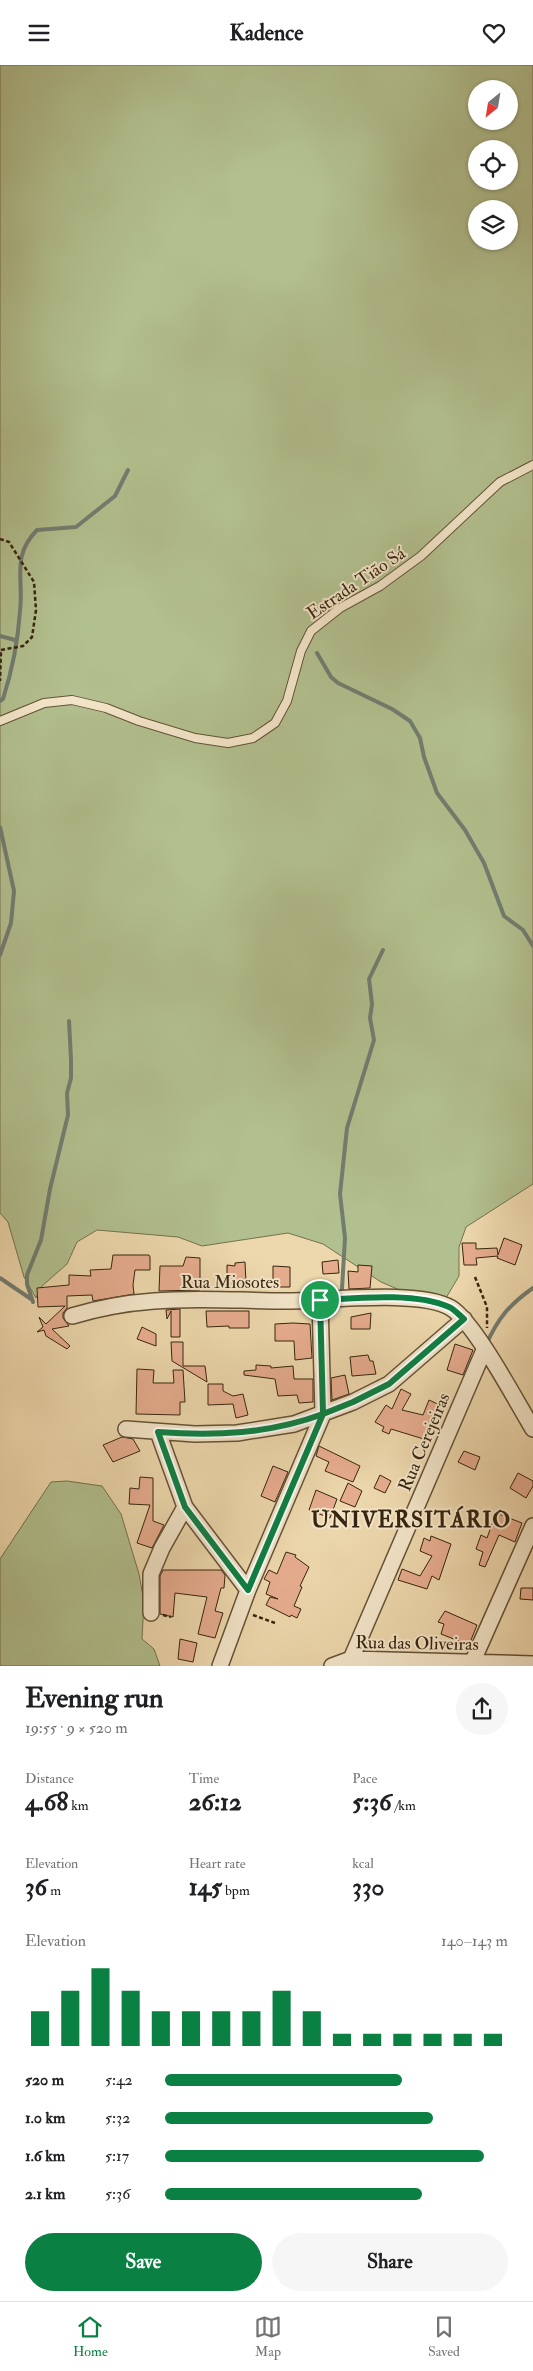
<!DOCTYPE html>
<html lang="en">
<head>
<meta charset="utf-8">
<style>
	:root { --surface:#fff; --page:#f6f6f6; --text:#202124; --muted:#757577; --line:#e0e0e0; --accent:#0b8043 }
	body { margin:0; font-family:"IM FELL Double Pica",serif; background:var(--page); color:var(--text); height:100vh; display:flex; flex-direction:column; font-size:19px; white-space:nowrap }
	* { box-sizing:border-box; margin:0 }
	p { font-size:16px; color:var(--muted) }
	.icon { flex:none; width:28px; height:28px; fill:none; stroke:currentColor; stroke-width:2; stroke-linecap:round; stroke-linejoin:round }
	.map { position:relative; height:1601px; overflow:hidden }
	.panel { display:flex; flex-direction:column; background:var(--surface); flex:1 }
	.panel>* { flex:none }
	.needle { width:32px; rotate:210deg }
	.fabs { position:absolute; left:468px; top:15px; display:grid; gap:10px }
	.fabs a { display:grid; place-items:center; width:50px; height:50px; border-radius:50%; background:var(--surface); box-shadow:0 1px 4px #0004; font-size:25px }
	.pin { position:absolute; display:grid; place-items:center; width:42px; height:42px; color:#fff; margin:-21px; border:2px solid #fff; border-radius:50%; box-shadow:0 1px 5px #0007 }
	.round { display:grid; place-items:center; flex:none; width:52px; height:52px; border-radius:26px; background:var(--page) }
	.head { display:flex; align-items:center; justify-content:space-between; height:85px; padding:0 25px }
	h1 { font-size:28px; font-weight:800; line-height:38px }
	.stats { display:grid; grid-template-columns:repeat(3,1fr); gap:8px; height:85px; padding:5px 25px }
	.stats div { display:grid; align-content:center }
	.stats b { font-size:25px; font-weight:800 }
	.stats small { font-size:14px; font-weight:400 }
	.stats p { font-size:14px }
	.chart { height:140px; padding:10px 25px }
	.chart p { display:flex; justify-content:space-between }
	.chart svg { width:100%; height:90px; margin-top:5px; stroke:var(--accent); stroke-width:6 }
	.button { display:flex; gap:10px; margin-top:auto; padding:10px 25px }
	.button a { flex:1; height:58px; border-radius:30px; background:var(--accent); color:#fff; font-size:20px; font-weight:800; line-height:58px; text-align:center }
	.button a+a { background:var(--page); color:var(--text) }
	ul { padding:0 25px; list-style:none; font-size:16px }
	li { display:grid; grid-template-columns:80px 60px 1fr; align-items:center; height:38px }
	li i { height:12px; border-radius:6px; background:var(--accent) }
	header { display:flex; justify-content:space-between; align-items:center; height:65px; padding:0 25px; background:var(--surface); font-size:22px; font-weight:800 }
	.tabs { display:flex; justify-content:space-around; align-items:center; height:70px; border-top:1px solid var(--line); background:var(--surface); font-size:14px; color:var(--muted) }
	.tabs a { display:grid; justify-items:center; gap:2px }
	.tabs .active { color:var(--accent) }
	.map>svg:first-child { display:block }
	.green { fill:#b2bf8e; stroke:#74724e; fill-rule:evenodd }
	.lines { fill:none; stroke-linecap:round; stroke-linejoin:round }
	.stream { stroke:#727d70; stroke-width:4 }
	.building { fill:#e6ac8e; stroke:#37250f }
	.service-casing { stroke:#645236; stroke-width:10 }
	.minor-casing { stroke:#645236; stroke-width:18 }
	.path { stroke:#37250f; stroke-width:2.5; stroke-dasharray:4 2.5; stroke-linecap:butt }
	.service { stroke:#f3e5c9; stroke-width:8 }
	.minor { stroke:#f3e5c9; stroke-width:15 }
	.route-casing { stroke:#fff; stroke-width:10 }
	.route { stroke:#0b8043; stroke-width:6 }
	.labels { text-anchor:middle; stroke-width:4; stroke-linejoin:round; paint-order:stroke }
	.street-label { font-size:18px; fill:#37250f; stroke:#f3e5c9 }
	.district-label { font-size:22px; font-weight:bold; letter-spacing:1px; fill:#37250f; stroke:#f3e5c9 }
</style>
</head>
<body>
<header><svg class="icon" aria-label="menu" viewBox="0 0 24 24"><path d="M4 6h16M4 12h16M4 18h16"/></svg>Kadence<svg class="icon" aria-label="heart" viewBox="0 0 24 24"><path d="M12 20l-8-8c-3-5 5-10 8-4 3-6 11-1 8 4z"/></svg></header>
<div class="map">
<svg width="533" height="1601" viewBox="0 0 533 1601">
	<rect width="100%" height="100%" fill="#edd7ac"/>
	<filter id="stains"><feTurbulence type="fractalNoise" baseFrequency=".004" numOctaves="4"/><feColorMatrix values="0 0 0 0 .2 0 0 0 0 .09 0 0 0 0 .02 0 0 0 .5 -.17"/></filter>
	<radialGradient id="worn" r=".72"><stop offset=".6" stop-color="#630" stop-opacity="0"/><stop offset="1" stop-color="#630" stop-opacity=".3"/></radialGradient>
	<path class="green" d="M0,0h533v1119l-67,43 -7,20v29l-13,22 -30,-1 -35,-15 -58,-38 -35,-11 -86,13 -24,-9 -81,-7 -20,12 -10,22 -26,23 -5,11 -12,-21 -16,-55 -8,-9zM476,24h33v32h-33zM476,84h33v32h-33zM476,144h33v32h-33z
		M67,1416l35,5 19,28 18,60 5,28 -2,37 12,10 6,17h-160v-107l51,-77z"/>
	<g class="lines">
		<path class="stream" d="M0,571l15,4
			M317,588l14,24 7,6 54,26 18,12 10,17 4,19 13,36 28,37 19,33 20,53 19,14 10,16
			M0,636l3,-2c9,-28 15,-59 17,-88 4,-34 -9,-54 17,-81l39,-3 39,-31 13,-26
			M0,762l14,64 -3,32 -11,32
			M0,1213l31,21
			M342,1224l3,-51 -5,-44 7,-66 27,-88 -4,-22 2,-14 -3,-25 14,-29
			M33,1237l-6,-18v-9l14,-35 9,-51 18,-74 -1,-22 4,-15v-19l-2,-38
			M486,1280c12,-27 23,-40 47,-57"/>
	</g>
	<path class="building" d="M504,1173l18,7 -7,20 -18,-7 1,-2 -22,2 1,7h-13l-2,-22h14v6l21,-1 1,7z
		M113,1190h36l1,2v13h-15l-2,15 1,9 -41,7 -1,-6 -25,1v12l-4,5v5l6,8 -17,3 18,17 -3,3 -21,-13 -2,-6 -7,2 6,-5 -4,-10 7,7 19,-18 -27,1 -1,-19 32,-3v-10l22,1 -1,-6 21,-1z
		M186,1192l14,1v32l-41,1 1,-25h23z
		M338,1195l1,13 -16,1 -1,-12z
		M245,1197l1,21 -19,1v-19l8,1v-3z
		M358,1200l14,1 -2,22 -21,1 -1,-18 10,1z
		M273,1201l17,1v20h-17z
		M180,1244v28h-9v-26l-4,8 -1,-9z
		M206,1246h43v17h-20v-2l-22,1z
		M371,1248l-1,16h-19v-12z
		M293,1258l17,1 2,34 -17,2 -1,-19h-19v-17z
		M142,1262l14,7v12l-19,-7z
		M171,1277h12v24h22l2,16 -35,-21z
		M455,1279l18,6 -10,25 -16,-5z
		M368,1290l2,6h3l3,13 -24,2 -2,-19z
		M256,1300l15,1v2l22,-2 1,13h19v23l-14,1 -2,-8 -19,1 -3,-17 -31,-4v-4l12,-1z
		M137,1304l17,1 -1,13h21l-1,-13h10l2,32h-5v13l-44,-1z
		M345,1310l4,19 -17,6 -1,-22z
		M208,1319h15v7l10,5 10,-2 5,21 -12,3 -3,-14 -25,1z
		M401,1324l10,5 -9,16 21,5 6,-15 15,7 -8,19 -4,-2 -5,16 -36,-11 -2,5 -7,-3 2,-4 -9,-5 11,-17 6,4z
		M122,1372l11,2 7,12 -27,11 -10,-17z
		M319,1381l41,20 -7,16 -28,-11 4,-9 -13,-6z
		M464,1386l16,6 -5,13 -17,-8z
		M273,1401l15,6 -13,30 -14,-6z
		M518,1408l15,8v5l-7,12 -16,-10z
		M380,1410l11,6 -6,12 -11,-5z
		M140,1412l13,1v43l11,4 -12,23 -15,-5 13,-38 -21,-1 1,-16 9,1z
		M348,1418l14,8 -7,16 -15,-6z
		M316,1425l21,9 -7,19 -21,-8z
		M496,1448l26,10 -7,19 -16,-7 -14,32 -6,-2 4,-13 -7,-3 5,-14 6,3z
		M431,1471l20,8 -12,36 -7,-4 -5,13 -29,-9 4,-11 18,7 12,-20 -12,-5 4,-13 6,3z
		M286,1487l10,3 -1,2 14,10 -9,19 2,1 -8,19 7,3 -4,9 -6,-3 -1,2 -24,-12 4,-8 8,2 -12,-5 4,-12 -6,-3 5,-9 8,4z
		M163,1505h58l4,5 -1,13h-3l-6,23 8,2 -8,25 -17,-4 9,-37 -32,-4 -2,24 -13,-3v-38z
		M521,1523h12v12l-13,-1z
		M445,1546l32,14 -8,20 -28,-11 3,-10 -6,-2z
		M180,1574l17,4 -4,19 -15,-3z"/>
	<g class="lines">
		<defs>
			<path id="service" d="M0,656l44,-18 28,-3 34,8 33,13 56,17 33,5 25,-5 22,-15 12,-22 14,-50 10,-20 29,-23 40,-22 41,-30 79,-74 33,-17"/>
			<path id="minor" d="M72,1251c27,-8 54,-13 82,-15 43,-4 88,0 132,0 39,0 134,-12 165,7 24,15 65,93 82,121
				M126,1364l69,5 42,-1 57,-9 59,-22 36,-18 75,-65
				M158,1367l27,75 63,83
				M151,1548v-39l11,-26 23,-41
				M351,1594l133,-309
				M472,1598l61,-137
				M220,1601l28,-76 75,-176 -3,-114
				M332,1601l19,-7 182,5"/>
		</defs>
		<use href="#service" class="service-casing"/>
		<use href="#minor" class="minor-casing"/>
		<path class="path" d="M0,474l9,3 25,40 2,28 -4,27 -9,9 -22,4 -1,31
			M475,1212l12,30v21
			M163,1550l8,2
			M253,1550l22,8"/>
		<use href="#service" class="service"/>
		<use href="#minor" class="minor"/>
	</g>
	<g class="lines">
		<defs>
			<path id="route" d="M320,1235l3,114c-54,20 -108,22 -165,18l27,75 63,83 75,-176 30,-12 36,-18 75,-65c-5,-4 -10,-10 -15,-12 -33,-15 -93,-9 -129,-7"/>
		</defs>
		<use href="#route" class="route-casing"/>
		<use href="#route" class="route"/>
	</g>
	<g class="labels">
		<g class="street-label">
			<text transform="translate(356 518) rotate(-34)" y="6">Estrada Tião Sá</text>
			<text x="230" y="1223">Rua Miosotes</text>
			<text transform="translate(424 1377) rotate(-67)" y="6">Rua Cerejeiras</text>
			<text transform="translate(417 1578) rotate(1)" y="6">Rua das Oliveiras</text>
		</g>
		<g class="district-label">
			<text x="411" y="1462">UNIVERSITÁRIO</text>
		</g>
	</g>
	<rect width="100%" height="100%" filter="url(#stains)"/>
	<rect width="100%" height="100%" fill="url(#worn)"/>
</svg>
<div class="fabs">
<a><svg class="needle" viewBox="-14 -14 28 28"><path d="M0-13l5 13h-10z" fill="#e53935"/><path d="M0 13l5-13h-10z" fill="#757577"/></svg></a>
<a><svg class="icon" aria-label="locate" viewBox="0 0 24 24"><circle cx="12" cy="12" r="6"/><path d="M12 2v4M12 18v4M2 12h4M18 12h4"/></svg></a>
<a><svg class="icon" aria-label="layers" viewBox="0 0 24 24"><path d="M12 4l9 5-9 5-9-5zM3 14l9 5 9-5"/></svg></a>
</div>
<div class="pin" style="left:320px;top:1235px;background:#1e9e55"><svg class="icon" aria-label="arrive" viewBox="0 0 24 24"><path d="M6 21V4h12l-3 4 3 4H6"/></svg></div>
</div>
<section class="panel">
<div class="head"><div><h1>Evening run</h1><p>19:55 · 9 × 520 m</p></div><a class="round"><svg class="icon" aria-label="share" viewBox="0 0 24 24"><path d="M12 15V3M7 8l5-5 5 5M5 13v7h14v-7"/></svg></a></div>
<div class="stats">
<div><p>Distance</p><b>4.68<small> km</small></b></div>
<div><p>Time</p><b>26:12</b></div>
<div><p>Pace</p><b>5:36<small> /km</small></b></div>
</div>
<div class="stats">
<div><p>Elevation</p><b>36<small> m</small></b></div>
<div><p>Heart rate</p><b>145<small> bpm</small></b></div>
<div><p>kcal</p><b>330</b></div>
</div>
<div class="chart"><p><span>Elevation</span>140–143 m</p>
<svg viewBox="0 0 160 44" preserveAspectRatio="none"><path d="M5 44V27M15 44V17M25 44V6M35 44V17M45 44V27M55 44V27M65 44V27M75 44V27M85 44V17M95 44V27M105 44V38M115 44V38M125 44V38M135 44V38M145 44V38M155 44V38"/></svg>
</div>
<ul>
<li><b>520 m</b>5:42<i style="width:69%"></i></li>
<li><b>1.0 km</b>5:32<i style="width:78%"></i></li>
<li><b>1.6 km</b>5:17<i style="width:93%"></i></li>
<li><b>2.1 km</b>5:36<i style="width:75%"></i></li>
</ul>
<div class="button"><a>Save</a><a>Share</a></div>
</section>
<nav class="tabs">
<a class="active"><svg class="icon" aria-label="home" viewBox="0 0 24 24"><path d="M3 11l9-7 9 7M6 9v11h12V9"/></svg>Home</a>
<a><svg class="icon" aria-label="map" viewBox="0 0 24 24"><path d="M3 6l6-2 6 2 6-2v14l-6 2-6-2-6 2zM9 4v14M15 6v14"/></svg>Map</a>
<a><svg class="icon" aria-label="saved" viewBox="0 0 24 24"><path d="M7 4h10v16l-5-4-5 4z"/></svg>Saved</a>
</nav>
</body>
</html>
